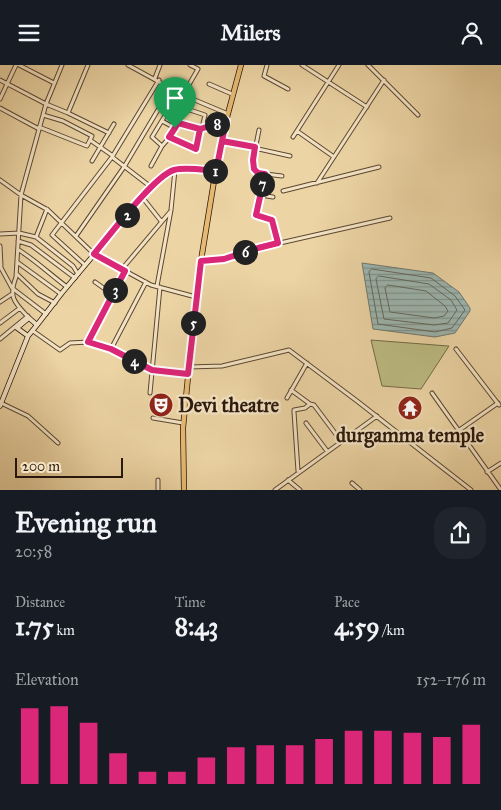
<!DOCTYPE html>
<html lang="en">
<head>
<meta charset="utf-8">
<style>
	:root { --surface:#171b24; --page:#20242c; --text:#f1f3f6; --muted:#9ea1a6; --accent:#db2777 }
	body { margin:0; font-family:"IM FELL Great Primer",serif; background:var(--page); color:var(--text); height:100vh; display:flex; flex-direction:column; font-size:19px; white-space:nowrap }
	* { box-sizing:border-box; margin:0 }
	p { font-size:16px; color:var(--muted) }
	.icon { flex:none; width:28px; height:28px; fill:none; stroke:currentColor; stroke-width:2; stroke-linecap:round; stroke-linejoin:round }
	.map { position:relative; height:425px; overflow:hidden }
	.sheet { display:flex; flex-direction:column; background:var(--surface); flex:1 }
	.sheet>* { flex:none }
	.scale { position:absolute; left:15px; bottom:12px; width:108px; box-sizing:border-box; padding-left:5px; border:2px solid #2b180c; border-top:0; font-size:14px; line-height:18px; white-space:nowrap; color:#2b180c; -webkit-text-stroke:4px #f3e3c4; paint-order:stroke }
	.pin { position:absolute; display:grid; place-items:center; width:42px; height:42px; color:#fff; margin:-51px -21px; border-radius:50% 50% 50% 0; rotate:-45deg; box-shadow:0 0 5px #0007 }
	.pin .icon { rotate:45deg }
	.km { position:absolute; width:25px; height:25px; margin:-12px; border-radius:50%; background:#222; color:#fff; font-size:14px; line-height:25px; text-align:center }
	.round { display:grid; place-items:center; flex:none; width:52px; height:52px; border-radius:20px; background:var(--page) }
	.overview { display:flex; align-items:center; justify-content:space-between; height:85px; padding:0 15px }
	h1 { font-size:28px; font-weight:700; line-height:38px }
	.metrics { display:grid; grid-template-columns:repeat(3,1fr); gap:8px; height:85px; padding:5px 15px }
	.metrics div { display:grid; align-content:center }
	.metrics b { font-size:25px; font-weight:700 }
	.metrics small { font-size:14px; font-weight:400 }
	.metrics p { font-size:14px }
	.chart { height:140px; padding:10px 15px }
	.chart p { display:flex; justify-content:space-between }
	.chart svg { width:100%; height:90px; margin-top:5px; stroke:var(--accent); stroke-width:6 }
	header { display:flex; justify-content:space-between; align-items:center; height:65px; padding:0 15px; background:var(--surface); font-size:22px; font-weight:700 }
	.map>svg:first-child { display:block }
	.green { fill:#bcbc82; stroke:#746a47 }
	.water { fill:url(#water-rules); stroke:#6f776e }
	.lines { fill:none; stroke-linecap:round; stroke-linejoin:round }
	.shore { stroke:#64675e; stroke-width:1 }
	.street-casing { stroke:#5b4732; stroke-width:5 }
	.secondary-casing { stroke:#2b180c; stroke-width:5.5 }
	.primary-casing { stroke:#2b180c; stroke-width:6 }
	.street { stroke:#f3e3c4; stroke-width:3 }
	.secondary { stroke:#f3e3c4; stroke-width:4 }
	.primary { stroke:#e6ba72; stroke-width:4.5 }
	.route-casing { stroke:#fff; stroke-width:10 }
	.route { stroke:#db2777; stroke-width:6 }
	.labels { text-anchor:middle; stroke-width:4.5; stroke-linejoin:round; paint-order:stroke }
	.poi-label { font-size:20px; font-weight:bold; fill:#2b180c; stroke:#f3e3c4; text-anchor:start }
</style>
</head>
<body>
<header><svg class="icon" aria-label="menu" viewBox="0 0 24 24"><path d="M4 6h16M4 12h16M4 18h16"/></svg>Milers<svg class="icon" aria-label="person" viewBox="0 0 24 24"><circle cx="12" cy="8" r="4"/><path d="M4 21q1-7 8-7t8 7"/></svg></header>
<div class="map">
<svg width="501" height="425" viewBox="0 0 501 425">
	<defs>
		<pattern id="water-rules" width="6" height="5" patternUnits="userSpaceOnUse" patternTransform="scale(1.25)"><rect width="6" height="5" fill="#9cb6b0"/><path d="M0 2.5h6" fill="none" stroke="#7f938e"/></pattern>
	</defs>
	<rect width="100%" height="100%" fill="#ecd4a4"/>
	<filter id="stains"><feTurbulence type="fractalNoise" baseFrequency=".004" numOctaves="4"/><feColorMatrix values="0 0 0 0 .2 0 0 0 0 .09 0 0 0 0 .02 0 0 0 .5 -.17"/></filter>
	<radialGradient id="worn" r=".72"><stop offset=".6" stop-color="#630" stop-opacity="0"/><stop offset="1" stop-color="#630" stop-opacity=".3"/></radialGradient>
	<path class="green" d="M371,275l77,6h1l-28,43 -39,-3z"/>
	<path class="water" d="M362,198l71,10 26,19 11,16v3l-15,22 -20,4 -62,-8z"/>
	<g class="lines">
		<path class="shore" d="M372,204l59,9 24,18 10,14 -13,18 -17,4 -57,-8 -9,-52z
			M379,211l50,8 22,16 6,10 -9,13 -14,2 -50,-6 -8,-40z
			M388,220l38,6 19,15 3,5 -4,5 -10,2 -44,-6 -5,-24z"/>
		<defs>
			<path id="street" d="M19,0l35,18
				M88,0l-20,48 41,20
				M128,0l55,30 45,19
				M267,0l-3,11 24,13
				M302,0l65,42
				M368,0l50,50
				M155,13l5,-13
				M0,15l46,24 22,9
				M209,19l23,10
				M183,30l15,-26 -8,-4
				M0,34l16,-34
				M0,43l39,21
				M162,56l13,7
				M178,58l7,-15
				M39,62l48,19 5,-10 -29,-15 -20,-6
				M259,65l-6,30 1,10 3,3 25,3
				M297,66l37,26
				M293,72l46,-72
				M90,75l23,16
				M222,76l68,15
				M162,81l-10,-9 20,-33 33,11 -8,34 -28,-11
				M112,92l39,30
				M92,96l22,-37
				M151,101l11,-20 7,-8 9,-15 23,6 25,-8
				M265,109l-9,41 16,5 6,23
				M0,115l21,15 27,15 46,44 57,31 45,12
				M317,118l67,-103
				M283,126l96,-24
				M260,130l13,2
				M142,132l19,24
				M47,144l-11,28 37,29 5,8
				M0,169l19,-1 17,4
				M76,171l48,-69 47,-79
				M18,176l13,4 44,33
				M0,181l1,20
				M19,185c17,11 32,25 48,37
				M201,196l23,-2 34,-11 132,-30
				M17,197l44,32
				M85,200l-33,-30 60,-78 47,-77
				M0,201l12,22 34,26
				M122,204l48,-57
				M17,209l21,20 17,9
				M95,217l17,12
				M157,221l14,-76 4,-40
				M0,237l12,-8
				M29,253c-14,-15 -21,-20 -13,-41l5,-82 25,-91 16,-39
				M0,258l20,-15
				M33,266l27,19 10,-7 19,-1 22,7 42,21 35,4
				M0,274l28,-23
				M89,277l36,-71
				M111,284l35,-67
				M456,284l43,56
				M189,302l33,-1 67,-16 68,51 114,89
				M291,325l19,14 -5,4 -11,2v2l4,59
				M150,328l10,-106
				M432,328l69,97
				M287,333l20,-35
				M1,338l27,13 30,27
				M310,339l4,1 27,36
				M153,353l30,5
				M306,358l21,28
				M458,366l40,-28
				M487,407l14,-9
				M288,415l12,10
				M352,418l8,7
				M158,425v-10
				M275,425l102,-74"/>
			<path id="secondary" d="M37,260l24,-31 92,-110 12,-11 10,-3 41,1
				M0,341l28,-70 9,-11 -8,-7 -12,10 11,8"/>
			<path id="primary" d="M184,425l-1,-62 14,-143 17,-104 12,-60 15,-56"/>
		</defs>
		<use href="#street" class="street-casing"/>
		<use href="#secondary" class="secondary-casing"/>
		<use href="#primary" class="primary-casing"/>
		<use href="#street" class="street"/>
		<use href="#secondary" class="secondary"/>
		<use href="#primary" class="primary"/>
	</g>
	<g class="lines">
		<defs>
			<path id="route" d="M175,63l3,-5 22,6 26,-8 -10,50c-13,-1 -30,-4 -42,-1 -19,5 -65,66 -80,84l31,17 -37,71 23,7 41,21 36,4 13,-113 23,-2 34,-11 20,-5 -6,-23 -16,-5 9,-41 -7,-1 -4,-4 -1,-9 2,-13 -33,-6 4,-20 -26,8 -4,20 -27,-12 6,-9"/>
		</defs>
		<use href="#route" class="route-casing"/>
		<use href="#route" class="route"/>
	</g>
	<defs>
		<symbol id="theatre-disc" viewBox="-11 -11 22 22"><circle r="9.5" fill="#8f2418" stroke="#f3e3c4"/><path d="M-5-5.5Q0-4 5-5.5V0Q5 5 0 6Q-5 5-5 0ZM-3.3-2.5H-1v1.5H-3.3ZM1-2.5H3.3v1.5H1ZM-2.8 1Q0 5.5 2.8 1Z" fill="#fff"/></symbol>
		<symbol id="temple-disc" viewBox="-11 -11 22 22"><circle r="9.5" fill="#8f2418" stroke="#f3e3c4"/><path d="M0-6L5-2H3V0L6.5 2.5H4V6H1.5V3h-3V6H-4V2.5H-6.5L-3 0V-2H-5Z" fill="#fff"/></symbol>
	</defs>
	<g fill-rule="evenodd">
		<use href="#theatre-disc" x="147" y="326" width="28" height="28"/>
		<use href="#temple-disc" x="396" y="329" width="28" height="28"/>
	</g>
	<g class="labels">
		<g class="poi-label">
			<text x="178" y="347">Devi theatre</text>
			<text x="410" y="377" text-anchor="middle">durgamma temple</text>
		</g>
	</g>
	<rect width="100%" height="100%" filter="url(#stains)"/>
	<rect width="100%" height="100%" fill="url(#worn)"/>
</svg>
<div class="scale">200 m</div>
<div class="pin" style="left:175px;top:63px;background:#1e9e55"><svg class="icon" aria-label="arrive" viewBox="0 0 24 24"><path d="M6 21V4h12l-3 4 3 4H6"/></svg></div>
<b class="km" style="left:215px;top:106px">1</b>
<b class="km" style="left:127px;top:150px">2</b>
<b class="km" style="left:115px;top:225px">3</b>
<b class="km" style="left:134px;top:296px">4</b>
<b class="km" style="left:193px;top:258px">5</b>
<b class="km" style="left:245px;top:187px">6</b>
<b class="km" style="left:262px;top:119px">7</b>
<b class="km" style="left:217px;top:59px">8</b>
</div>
<section class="sheet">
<div class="overview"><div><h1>Evening run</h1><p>20:58</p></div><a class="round"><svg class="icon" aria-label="share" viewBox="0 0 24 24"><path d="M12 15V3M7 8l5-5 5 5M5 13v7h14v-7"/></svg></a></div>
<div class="metrics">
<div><p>Distance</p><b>1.75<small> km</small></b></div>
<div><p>Time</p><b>8:43</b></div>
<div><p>Pace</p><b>4:59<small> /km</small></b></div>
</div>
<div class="chart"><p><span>Elevation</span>152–176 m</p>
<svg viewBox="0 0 160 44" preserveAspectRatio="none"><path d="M5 44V7M15 44V6M25 44V14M35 44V29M45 44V38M55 44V38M65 44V31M75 44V26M85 44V25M95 44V25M105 44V22M115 44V18M125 44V18M135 44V19M145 44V21M155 44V15"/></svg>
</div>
</section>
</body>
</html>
